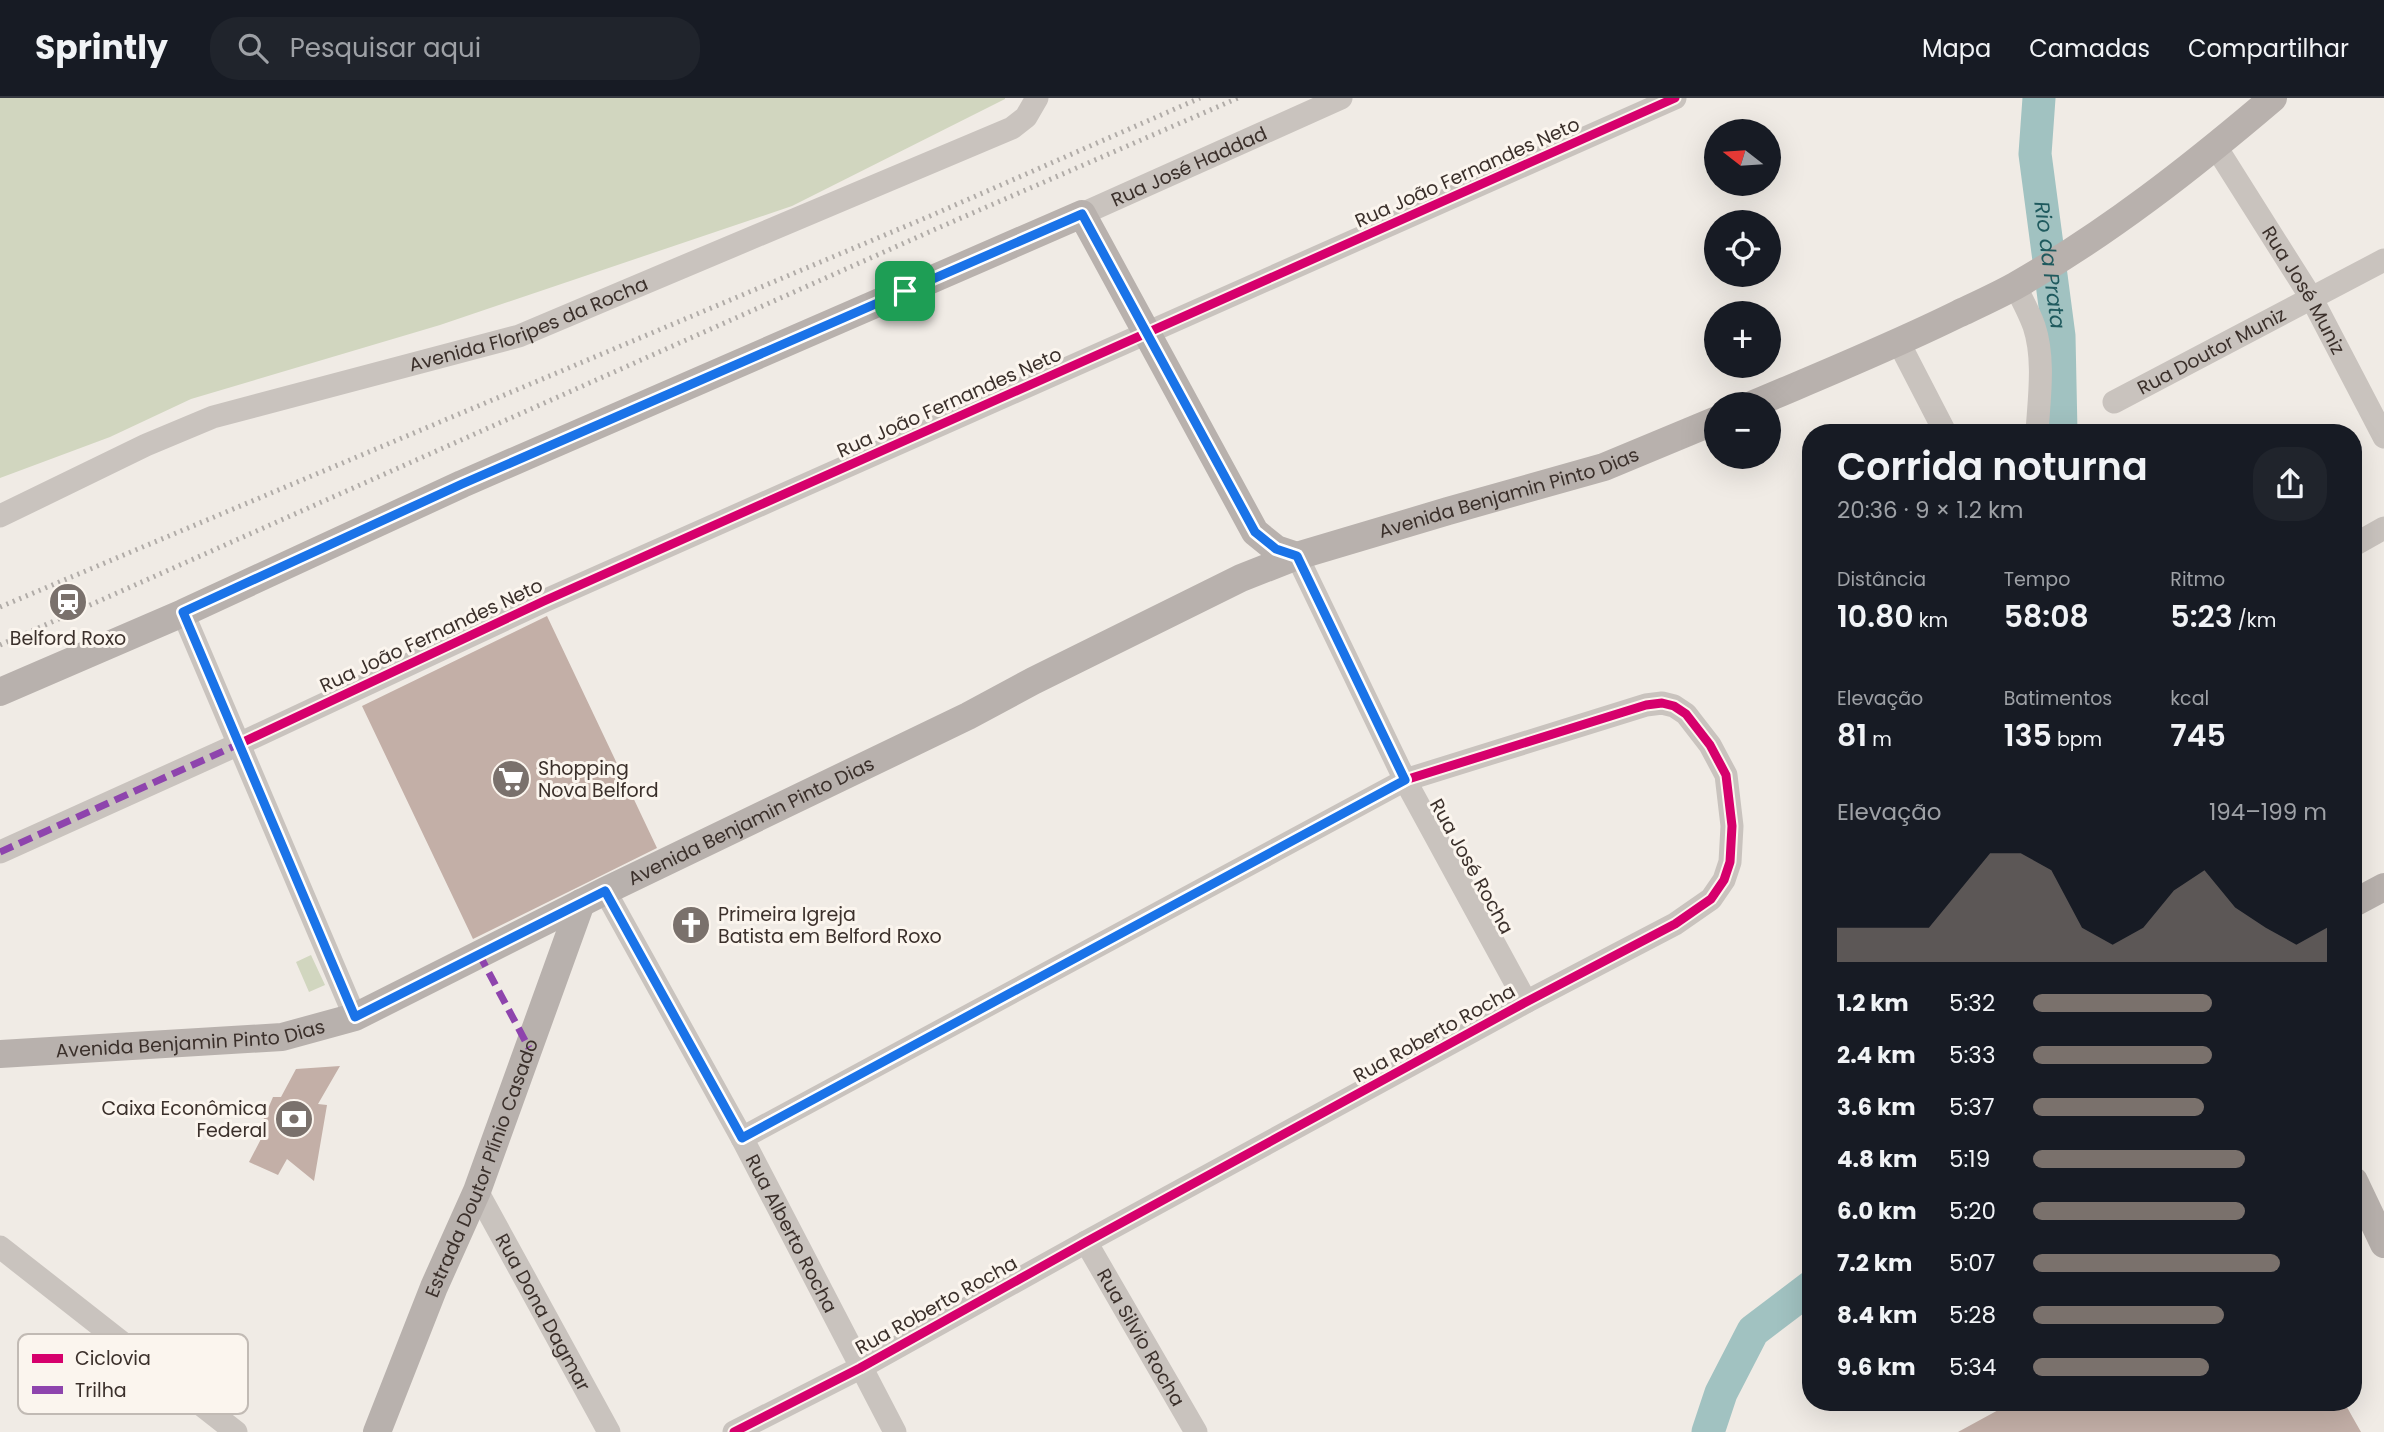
<!DOCTYPE html>
<html lang="pt">
<head>
<meta charset="utf-8">
<style>
	:root { --surface:#171b24; --page:#20242c; --text:#f1f3f6; --muted:#9ea1a6; --line:#363941; --accent:#7a716c }
	body { margin:0; font-family:Poppins,sans-serif; background:var(--page); color:var(--text); height:100vh; display:flex; flex-direction:column; font-size:26px; white-space:nowrap }
	* { box-sizing:border-box; margin:0 }
	p { font-size:23px; color:var(--muted) }
	.icon { flex:none; width:38px; height:38px; fill:none; stroke:currentColor; stroke-width:2; stroke-linecap:round; stroke-linejoin:round }
	.map { position:relative; flex:1; overflow:hidden }
	.side { position:absolute; left:1802px; top:326px; width:560px; height:987px; display:flex; flex-direction:column; background:var(--surface); border-radius:28px; box-shadow:0 7px 28px #0002 }
	.side>* { flex:none }
	.needle { width:46px; rotate:287deg }
	.tools { position:absolute; left:1704px; top:21px; display:grid; gap:14px }
	.tools a { display:grid; place-items:center; width:77px; height:77px; border-radius:50%; background:var(--surface); box-shadow:0 7px 28px #0002; font-size:35px }
	.pin { position:absolute; display:grid; place-items:center; width:60px; height:60px; color:#fff; margin:-30px; border-radius:14px; box-shadow:0 4px 10px #0006 }
	.round { display:grid; place-items:center; flex:none; width:74px; height:74px; border-radius:28px; background:var(--page) }
	.headline { display:flex; align-items:center; justify-content:space-between; height:119px; padding:0 35px }
	h1 { font-size:38px; font-weight:600; line-height:52px }
	.stats { display:grid; grid-template-columns:repeat(3,1fr); gap:10px; height:119px; padding:7px 35px }
	.stats div { display:grid; align-content:center }
	.stats b { font-size:30px; font-weight:600 }
	.stats small { font-size:19px; font-weight:400 }
	.stats p { font-size:19px }
	.chart { height:196px; padding:14px 35px }
	.chart p { display:flex; justify-content:space-between }
	.chart svg { width:100%; height:126px; margin-top:7px; fill:var(--accent); opacity:.7 }
	ul { padding:0 35px; list-style:none; font-size:23px }
	li { display:grid; grid-template-columns:112px 84px 1fr; align-items:center; height:52px }
	li i { height:18px; border-radius:9px; background:var(--accent) }
	header { display:flex; align-items:center; gap:42px; box-sizing:border-box; height:98px; padding:0 35px; background:var(--surface); border-bottom:2px solid var(--line) }
	header strong { font-size:33px }
	nav { display:flex; gap:38px; margin-inline-start:auto; font-size:24px }
	.search { width:490px; height:63px; background:var(--page); display:flex; align-items:center; gap:18px; box-sizing:border-box; padding:0 24px; border-radius:28px; color:var(--muted); font-size:26px }
	.map>svg:first-child { display:block }
	.green { fill:#d1d6bf }
	.lines { fill:none; stroke-linecap:round; stroke-linejoin:round }
	.river { stroke:#a1c2c1; stroke-width:33 }
	.building { fill:#c3afa7 }
	.minor { stroke:#c9c3be; stroke-width:23 }
	.major { stroke:#b8b1ad; stroke-width:28 }
	.rail { stroke:#b1aca8; stroke-width:5; stroke-dasharray:2 5; stroke-linecap:butt }
	.quiet { stroke:#8e44ad; stroke-width:7; stroke-dasharray:14 7; stroke-linecap:butt }
	.cycleway-casing { stroke:#fbf5ee; stroke-width:13 }
	.cycleway { stroke:#d6006c; stroke-width:9 }
	.route-casing { stroke:#fff; stroke-width:14 }
	.route { stroke:#1a73e8; stroke-width:9 }
	.labels { text-anchor:middle; stroke-width:6; stroke-linejoin:round; paint-order:stroke }
	.street-label { font-size:19px; fill:#3b302b; stroke:#fbf5ee }
	.poi-label { font-size:19px; fill:#3b302b; stroke:#fbf5ee; text-anchor:start }
	.water-label { font-size:21px; font-style:italic; fill:#1f5a5e; stroke:#fbf5ee }
	.key { fill:#fbf5ee; stroke:#c1bab4; stroke-width:2 }
	.key-label { font-size:19px; fill:#3b302b }
</style>
</head>
<body>
<header>
<strong>Sprintly</strong>
<div class="search"><svg class="icon" aria-label="search" viewBox="0 0 24 24"><circle cx="10" cy="10" r="6"/><path d="M15 15l6 6"/></svg>Pesquisar aqui</div>
<nav><a>Mapa</a><a>Camadas</a><a>Compartilhar</a></nav>
</header>
<div class="map">
<svg width="2384" height="1334" viewBox="0 0 2384 1334">
	<rect width="100%" height="100%" fill="#f0ebe5"/>
	<path class="green" d="M0,0h1005v1l-213,107 -352,119 -249,74 -81,38 -110,41z
		M311,857l14,30 -16,7 -13,-30z"/>
	<g class="lines">
		<g class="river">
			<path id="s1" d="M2039,0l-4,56 24,182 2,96"/>
			<path d="M1708,1334l13,-39 32,-62 58,-44"/>
		</g>
	</g>
	<path class="building" d="M547,518l110,232 -184,91 -111,-233z
		M340,968l-22,38 9,1 -13,76 -27,-22 -9,16 -29,-13 13,-25 -4,-5 15,-35h8l15,-28z
		M2013,1304h331l17,30h-403z"/>
	<g class="lines">
		<g class="minor">
			<path id="s2" d="M2216,49l96,152 72,138"/>
			<path id="s3" d="M1082,116l259,-116"/>
			<path d="M2015,188c7,13 14,26 19,40 11,33 5,73 3,106"/>
			<path d="M1899,245l46,89"/>
			<path id="s4" d="M2114,304l270,-142"/>
			<path id="s5" d="M0,418l146,-71 67,-28 306,-81 493,-208 14,-11 11,-19"/>
			<path d="M2354,447l30,-17"/>
			<path d="M1297,458l108,224 121,222"/>
			<path d="M183,515l172,404"/>
			<path d="M0,754l239,-108 305,-143 1131,-503"/>
			<path id="s6" d="M605,793l137,247 153,294"/>
			<path id="s7" d="M477,1093l132,241"/>
			<path id="s8" d="M1086,1144l110,190"/>
			<path d="M0,1149l236,185"/>
			<path d="M734,1334l126,-64 226,-126 440,-240 149,-78 36,-25 13,-19 6,-18 2,-36 -6,-51 -16,-30 -24,-31 -12,-8 -12,-3 -16,2 -241,75 -663,358"/>
		</g>
		<g class="major">
			<path d="M1754,306c68,-29 137,-57 204,-90 19,-9 39,-18 57,-28 93,-53 177,-119 258,-188"/>
			<path d="M0,594l183,-79 279,-129 620,-270 173,318 21,17 21,7"/>
			<path d="M2354,805l30,-16"/>
			<path id="s9" d="M0,956l282,-17 73,-20 250,-126 363,-175 65,-35 208,-103 56,-22 151,-45 156,-44 113,-47"/>
			<path d="M2354,1083l30,63"/>
			<path id="s10" d="M377,1334l57,-145 43,-96 104,-288"/>
		</g>
		<path class="rail" d="M0,509l930,-391 270,-118
			M0,547l938,-417 300,-130"/>
		<path class="quiet" d="M0,754l239,-108
			M479,856l50,94"/>
		<defs>
			<path id="cycleway" d="M239,646l305,-143 1131,-503
				M734,1334l126,-64 226,-126 440,-240 149,-78 36,-25 13,-19 6,-18 2,-36 -6,-51 -16,-30 -24,-31 -12,-8 -12,-3 -16,2 -241,75 -663,358"/>
		</defs>
		<use href="#cycleway" class="cycleway-casing"/>
		<use href="#cycleway" class="cycleway"/>
	</g>
	<g class="lines">
		<defs>
			<path id="route" d="M1082,116l173,318 21,17 21,7 108,224 -663,358 -137,-247 -250,126 -172,-405 279,-128z"/>
		</defs>
		<use href="#route" class="route-casing"/>
		<use href="#route" class="route"/>
	</g>
	<defs>
		<symbol id="station-disc" viewBox="-11 -11 22 22"><circle r="9.5" fill="#7a716c" stroke="#fbf5ee"/><path d="M-3-6H3Q5-6 5-4V2Q5 4 3 4L4.5 6H3L1.5 4h-3L-3 6H-4.5L-3 4Q-5 4-5 2V-4Q-5-6-3-6ZM-3.5-4v3h7v-3ZM-3.5 1v1.5H-2V1ZM2 1v1.5H3.5V1Z" fill="#fff"/></symbol>
		<symbol id="supermarket-disc" viewBox="-11 -11 22 22"><circle r="9.5" fill="#7a716c" stroke="#fbf5ee"/><path d="M-6-5.5h2.5l.6 2H6L4.5 2H-2.5L-4.4-4H-6ZM-1.5 3.2a1.3 1.3 0 1 0 .1 0ZM3 3.2a1.3 1.3 0 1 0 .1 0Z" fill="#fff"/></symbol>
		<symbol id="church-disc" viewBox="-11 -11 22 22"><circle r="9.5" fill="#7a716c" stroke="#fbf5ee"/><path d="M-1.2-6h2.4v3.5h3.3v2.4h-3.3V6h-2.4V-.1h-3.3v-2.4h3.3Z" fill="#fff"/></symbol>
		<symbol id="bank-disc" viewBox="-11 -11 22 22"><circle r="9.5" fill="#7a716c" stroke="#fbf5ee"/><path d="M-6-4H6V4H-6ZM0-2.3a2.3 2.3 0 1 0 0 4.6a2.3 2.3 0 1 0 0-4.6Z" fill="#fff"/></symbol>
	</defs>
	<g fill-rule="evenodd">
		<use href="#station-disc" x="46" y="482" width="44" height="44"/>
		<use href="#supermarket-disc" x="489" y="659" width="44" height="44"/>
		<use href="#church-disc" x="669" y="805" width="44" height="44"/>
		<use href="#bank-disc" x="272" y="999" width="44" height="44"/>
	</g>
	<g class="labels">
		<g class="street-label">
			<text dy="7" stroke="none"><textPath href="#s3" startOffset="117">Rua José Haddad</textPath></text>
			<text transform="translate(1467 74) rotate(-24)" y="7">Rua João Fernandes Neto</text>
			<text dy="7" stroke="none"><textPath href="#s2" startOffset="168">Rua José Muniz</textPath></text>
			<text dy="7" stroke="none"><textPath href="#s5" startOffset="564">Avenida Floripes da Rocha</textPath></text>
			<text dy="7" stroke="none"><textPath href="#s4" startOffset="110">Rua Doutor Muniz</textPath></text>
			<text transform="translate(949 304) rotate(-24)" y="7">Rua João Fernandes Neto</text>
			<text dy="7" stroke="none"><textPath href="#s9" startOffset="1628">Avenida Benjamin Pinto Dias</textPath></text>
			<text transform="translate(431 537) rotate(-25)" y="7">Rua João Fernandes Neto</text>
			<text dy="7" stroke="none"><textPath href="#s9" startOffset="800">Avenida Benjamin Pinto Dias</textPath></text>
			<text transform="translate(1472 768) rotate(61)" y="7">Rua José Rocha</text>
			<text transform="translate(1434 935) rotate(-29)" y="7">Rua Roberto Rocha</text>
			<text dy="7" stroke="none"><textPath href="#s9" startOffset="191">Avenida Benjamin Pinto Dias</textPath></text>
			<text dy="7" stroke="none"><textPath href="#s10" startOffset="284">Estrada Doutor Plínio Casado</textPath></text>
			<text dy="7" stroke="none"><textPath href="#s6" startOffset="390">Rua Alberto Rocha</textPath></text>
			<text transform="translate(936 1207) rotate(-29)" y="7">Rua Roberto Rocha</text>
			<text dy="7" stroke="none"><textPath href="#s7" startOffset="138">Rua Dona Dagmar</textPath></text>
			<text dy="7" stroke="none"><textPath href="#s8" startOffset="110">Rua Silvio Rocha</textPath></text>
		</g>
		<g class="poi-label">
			<text x="68" y="547" text-anchor="middle">Belford Roxo</text>
			<text x="538" y="677">Shopping<tspan x="538" dy="22">Nova Belford</tspan></text>
			<text x="718" y="823">Primeira Igreja<tspan x="718" dy="22">Batista em Belford Roxo</tspan></text>
			<text x="267" y="1017" text-anchor="end">Caixa Econômica<tspan x="267" dy="22">Federal</tspan></text>
		</g>
		<g class="water-label">
			<text dy="7" stroke="none"><textPath href="#s1" startOffset="168">Rio da Prata</textPath></text>
		</g>
	</g>
	<rect x="18" y="1236" width="230" height="80" rx="10" class="key"/>
	<rect x="32" y="1256" width="31" height="9" fill="#d6006c"/>
	<rect x="32" y="1288" width="31" height="8" fill="#8e44ad"/>
	<g class="key-label">
		<text x="75" y="1267">Ciclovia</text>
		<text x="75" y="1299">Trilha</text>
	</g>
</svg>
<div class="tools">
<a><svg class="needle" viewBox="-14 -14 28 28"><path d="M0-13l5 13h-10z" fill="#e53935"/><path d="M0 13l5-13h-10z" fill="#9ea1a6"/></svg></a>
<a><svg class="icon" aria-label="locate" viewBox="0 0 24 24"><circle cx="12" cy="12" r="6"/><path d="M12 2v4M12 18v4M2 12h4M18 12h4"/></svg></a>
<a>+</a>
<a>−</a>
</div>
<div class="pin" style="left:905px;top:193px;background:#1e9e55"><svg class="icon" aria-label="arrive" viewBox="0 0 24 24"><path d="M6 21V4h12l-3 4 3 4H6"/></svg></div>
<section class="side">
<div class="headline"><div><h1>Corrida noturna</h1><p>20:36 · 9 × 1.2 km</p></div><a class="round"><svg class="icon" aria-label="share" viewBox="0 0 24 24"><path d="M12 15V3M7 8l5-5 5 5M5 13v7h14v-7"/></svg></a></div>
<div class="stats">
<div><p>Distância</p><b>10.80<small> km</small></b></div>
<div><p>Tempo</p><b>58:08</b></div>
<div><p>Ritmo</p><b>5:23<small> /km</small></b></div>
</div>
<div class="stats">
<div><p>Elevação</p><b>81<small> m</small></b></div>
<div><p>Batimentos</p><b>135<small> bpm</small></b></div>
<div><p>kcal</p><b>745</b></div>
</div>
<div class="chart"><p><span>Elevação</span>194–199 m</p>
<svg viewBox="0 0 160 44" preserveAspectRatio="none"><path d="M0 44V32L10 32L20 32L30 32L40 19L50 6L60 6L70 12L80 32L90 38L100 32L110 19L120 12L130 25L140 32L150 38L160 32V44z"/></svg>
</div>
<ul>
<li><b>1.2 km</b>5:32<i style="width:61%"></i></li>
<li><b>2.4 km</b>5:33<i style="width:61%"></i></li>
<li><b>3.6 km</b>5:37<i style="width:58%"></i></li>
<li><b>4.8 km</b>5:19<i style="width:72%"></i></li>
<li><b>6.0 km</b>5:20<i style="width:72%"></i></li>
<li><b>7.2 km</b>5:07<i style="width:84%"></i></li>
<li><b>8.4 km</b>5:28<i style="width:65%"></i></li>
<li><b>9.6 km</b>5:34<i style="width:60%"></i></li>
</ul>
</section>
</div>
</body>
</html>
